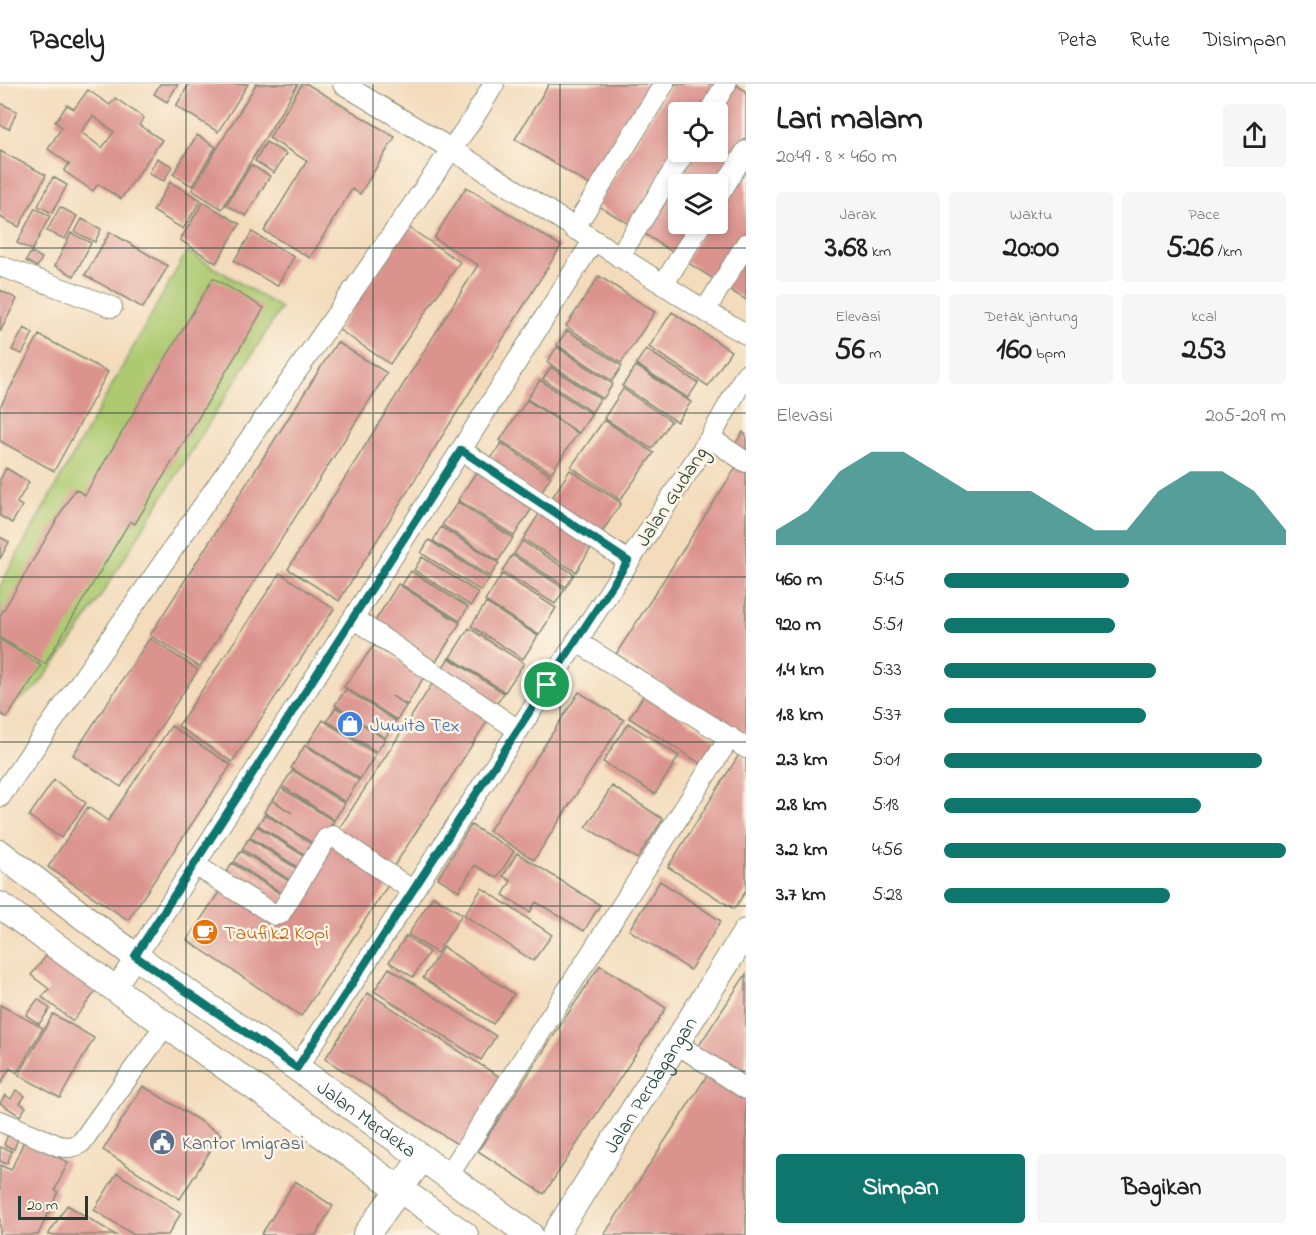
<!DOCTYPE html>
<html lang="id">
<head>
<meta charset="utf-8">
<style>
	:root { --surface:#fff; --page:#f6f6f6; --text:#222; --muted:#767676; --line:#e0e0e0; --accent:#0f766e }
	body { margin:0; font-family:"Indie Flower",sans-serif; background:var(--page); color:var(--text); height:100vh; display:flex; flex-direction:column; font-size:22px; white-space:nowrap }
	* { box-sizing:border-box; margin:0 }
	p { font-size:20px; color:var(--muted) }
	.icon { flex:none; width:33px; height:33px; fill:none; stroke:currentColor; stroke-width:2; stroke-linecap:round; stroke-linejoin:round }
	.map { position:relative; flex:1; overflow:hidden }
	.details { display:flex; flex-direction:column; background:var(--surface); width:570px }
	.details>* { flex:none }
	.controls { position:absolute; left:668px; top:18px; display:grid; gap:12px }
	.controls a { display:grid; place-items:center; width:60px; height:60px; border-radius:6px; background:var(--surface); box-shadow:0 3px 9px #0003; font-size:30px }
	.scale { position:absolute; left:18px; bottom:15px; width:70px; box-sizing:border-box; padding-left:6px; border:3px solid #1f3d34; border-top:0; font-size:16px; line-height:21px; white-space:nowrap; color:#1f3d34; -webkit-text-stroke:4px #fcf5e5; paint-order:stroke }
	.pin { position:absolute; display:grid; place-items:center; width:51px; height:51px; color:#fff; margin:-26px; border:3px solid #fff; border-radius:50%; box-shadow:0 2px 6px #0007 }
	.round { display:grid; place-items:center; flex:none; width:63px; height:63px; border-radius:6px; background:var(--page) }
	.summary { display:flex; align-items:center; justify-content:space-between; height:102px; padding:0 30px }
	h1 { font-size:33px; font-weight:700; line-height:45px }
	.metrics { display:grid; grid-template-columns:repeat(3,1fr); gap:9px; height:102px; padding:6px 30px }
	.metrics div { display:grid; align-content:center; border-radius:6px; background:var(--page); text-align:center }
	.metrics b { font-size:30px; font-weight:700 }
	.metrics small { font-size:16px; font-weight:400 }
	.metrics p { font-size:16px }
	.chart { height:168px; padding:12px 30px }
	.chart p { display:flex; justify-content:space-between }
	.chart svg { width:100%; height:108px; margin-top:6px; fill:var(--accent); opacity:.7 }
	.primary-button { display:flex; gap:12px; margin-top:auto; padding:12px 30px }
	.primary-button a { flex:1; height:69px; border-radius:6px; background:var(--accent); color:#fff; font-size:24px; font-weight:700; line-height:69px; text-align:center }
	.primary-button a+a { background:var(--page); color:var(--text) }
	ul { padding:0 30px; list-style:none; font-size:20px }
	li { display:grid; grid-template-columns:96px 72px 1fr; align-items:center; height:45px }
	li i { height:15px; border-radius:8px; background:var(--accent) }
	header { display:flex; align-items:center; gap:36px; box-sizing:border-box; height:84px; padding:0 30px; background:var(--surface); border-bottom:2px solid var(--line) }
	header strong { font-size:28px }
	nav { display:flex; gap:33px; margin-inline-start:auto; font-size:21px }
	main { display:flex; flex:1; min-height:0 }
	.map>svg:first-child { display:block }
	.green { fill:#adca71; stroke:#668452; stroke-width:1.5 }
	.building { fill:#db938e; fill-rule:evenodd }
	.lines { fill:none; stroke-linecap:round; stroke-linejoin:round }
	.minor-casing { stroke:#898c78; stroke-width:22 }
	.tertiary-casing { stroke:#898c78; stroke-width:28 }
	.minor { stroke:#fff; stroke-width:20 }
	.tertiary { stroke:#fff; stroke-width:26 }
	.route-casing { stroke:#fff; stroke-width:12 }
	.route { stroke:#0f766e; stroke-width:8 }
	.grid { fill:none; stroke:#1f3d34; stroke-width:1.5; stroke-opacity:0.55 }
	.labels { text-anchor:middle; stroke-width:5; stroke-linejoin:round; paint-order:stroke }
	.street-label { font-size:20px; fill:#1f3d34; stroke:#fcf5e5 }
	.shop-label { font-size:20px; fill:#366cbe; stroke:#fcf5e5; text-anchor:start }
	.food-label { font-size:20px; fill:#c56008; stroke:#fcf5e5; text-anchor:start }
	.service-label { font-size:20px; fill:#4e5e75; stroke:#fcf5e5; text-anchor:start }
</style>
</head>
<body>
<header>
<strong>Pacely</strong>
<nav><a>Peta</a><a>Rute</a><a>Disimpan</a></nav>
</header>
<main>
<div class="map">
<svg width="746" height="1151" viewBox="0 0 746 1151">
	<rect width="100%" height="100%" fill="#fcf5e5"/>
	<filter id="ink" filterUnits="userSpaceOnUse"><feTurbulence type="fractalNoise" baseFrequency=".0167" numOctaves="2"/><feDisplacementMap in="SourceGraphic" scale="12" xChannelSelector="R" yChannelSelector="G"/><feConvolveMatrix kernelMatrix="1 2 1 2 8 2 1 2 1" color-interpolation-filters="sRGB"/></filter>
	<filter id="wash" filterUnits="userSpaceOnUse"><feTurbulence type="fractalNoise" baseFrequency=".008" numOctaves="4" result="noise"/><feDisplacementMap in="SourceGraphic" scale="24" xChannelSelector="R" yChannelSelector="G"/><feGaussianBlur stdDeviation="1.35" result="paint"/><feColorMatrix in="noise" values="0 0 0 0 0 0 0 0 0 0 0 0 0 0 0 0 0 1.4 0 .05"/><feComposite in="paint" operator="in"/></filter>
	<g filter="url(#wash)">
		<rect width="100%" height="100%" fill="#f3dbbb"/>
		<path class="green" d="M187,167l94,57 -204,326 -41,54 -36,25v-127z"/>
		<g id="blocks">
			<path class="building" d="M160,0h18l-11,18 -13,-8z
				M189,0h59l-30,48 -42,-26z
				M256,0h42l-76,125 -30,-19z
				M302,0h5l88,53 -35,57 -8,-5 -42,69 -46,-27 43,-70 -38,-23z
				M549,0h106l-64,102 -76,-47z
				M672,0h44l-18,28h-20v33l-49,79 -32,-19z
				M735,0l11,7v46l-29,47h-39v40h15l-19,29 -31,-20 50,-81h24v-39z
				M88,6l22,15 5,-7 29,20 -5,7 23,15 -41,59 -23,-15 -5,7 -29,-20 5,-7 -21,-15 14,-22 -7,-5 12,-17 7,4zM93,32l21,16 -12,16 -21,-16z
				M0,19l17,8 -8,18 -9,-4z
				M197,51l19,12 -24,39 -19,-12z
				M266,58l20,12 -12,19 -19,-12z
				M0,67l46,24 -27,52 -19,-10z
				M157,74l15,8 -8,15 -15,-7z
				M746,78v71l-29,48 -32,-20 23,-37h9v-15z
				M251,81l19,11 -24,40 -20,-11z
				M53,93l14,8 -15,28 -14,-7z
				M170,98l31,18 -18,29 -30,-18z
				M466,103l95,59 -222,355 -51,-32 190,-304 -44,-27z
				M203,118l37,22 -24,39 -36,-23z
				M60,123l17,9 -12,23 -18,-8z
				M35,124l15,8 -18,34 -15,-7z
				M82,135l19,10 -6,13 -20,-10z
				M408,143l52,35 -70,102 -52,-35z
				M110,148l58,34 -25,42 -58,-33z
				M252,148l42,25 -17,29 -43,-25z
				M71,149l20,10 -17,33 -19,-10z
				M31,168l11,6 -5,9 -11,-6z
				M746,169v47l-21,-13z
				M599,192l56,36 -34,51 -55,-37z
				M213,194l51,30 -129,216 -5,-3 -85,143 -45,-26v-22l75,-127 10,6z
				M0,206l17,9 -17,33z
				M672,228l59,39 -23,35 -59,-39z
				M24,244l9,5 -11,21 -10,-4z
				M567,246l55,36 -10,15 -55,-36z
				M39,251l69,37 -54,99 -54,-30v-34z
				M337,258l50,31 -187,294 -50,-32z
				M557,263l56,37 -10,15 -56,-37z
				M646,265l52,34 -10,15 -52,-34z
				M636,282l55,36 -14,20 -55,-36z
				M551,283l49,32 -8,13 -49,-33z
				M540,296l52,34 -13,19 -52,-34z
				M623,305l48,32 -19,28 -48,-31z
				M527,316l51,33 -27,40 -51,-33z
				M604,336l50,33 -34,47 -49,-33z
				M743,348l3,3v25l-15,-10z
				M501,359l50,33 -12,20 -51,-33z
				M737,382l9,6v265l-130,-83z
				M6,384l23,14 -12,21 5,3 -10,17 -12,-7v-36z
				M478,385l56,36 -20,31 -56,-36z
				M570,386l51,33 -22,34 -51,-33z
				M458,418l55,36 -15,23 -56,-36z
				M541,427l52,34 -17,27 -53,-33z
				M441,443l58,36 -9,14 -57,-36z
				M0,453l9,5 -9,17z
				M429,456l60,39 -8,12 -60,-38z
				M522,457l52,33 -8,13 -52,-33z
				M512,471l53,34 -10,15 -53,-33z
				M422,473l57,36 -8,13 -57,-36z
				M411,487l57,36 -8,14 -58,-36z
				M280,489l54,36 -102,153 -54,-36z
				M502,490l54,34 -17,27 -54,-34z
				M398,500l62,39 -26,42 -62,-39z
				M486,519l52,33 -15,23 -52,-33z
				M469,544l55,35 -19,29 -55,-35z
				M150,554l48,32 -77,117 -48,-32z
				M0,555l41,27 -34,52 -7,-5z
				M374,561l50,32 -17,28 -15,-9 14,10 -9,14 -53,-33z
				M449,574l55,35 -11,16 -55,-35z
				M434,597l56,36 -99,154 -56,-36z
				M346,605l50,32 -11,17 -50,-33z
				M579,608l45,28 -90,140 -45,-29z
				M645,609l72,47 -16,24 -72,-46z
				M336,623l49,32 -8,13 -50,-31z
				M323,636l53,34 -16,25 -53,-34z
				M628,639l51,33 -24,38 -52,-32z
				M171,642l60,39 -103,155 -80,-53 40,-60 20,14z
				M305,661l54,35 -14,22 -54,-34z
				M740,669l6,4v134l-12,18 -66,-42z
				M293,686l52,34 -11,16 -52,-34z
				M54,696l32,23 -25,35 -32,-22z
				M612,702l51,33 -26,40 -51,-32z
				M281,704l53,33 -17,25 -53,-34 8,-12 20,13 -19,-13z
				M265,730l52,33 -7,11 -52,-33z
				M471,741l43,26 -17,27 -22,-13 -16,26 -21,-13z
				M257,742l52,33 -7,11 -52,-33z
				M249,754l53,34 -8,11 -52,-34z
				M331,758l60,39 -90,135 -114,-76 34,-51 55,35z
				M241,767l53,33 -8,12 -52,-34z
				M517,769l83,52 -16,26 -48,-29 -6,10 -27,-17 8,-14 -8,-5z
				M232,779l54,34 -8,12 -53,-34z
				M660,797l61,40 -31,49 -61,-40z
				M482,804l70,47 -19,26 -69,-46z
				M433,812l29,18 -25,39 -29,-18z
				M406,852l23,16 -16,25 -24,-15z
				M443,863l71,47 -21,30 -70,-46z
				M49,868l48,38 -24,31 -31,-24 7,-8 -18,-14z
				M600,881l66,43 -122,186 -66,-43z
				M389,884l107,68 -15,24 -107,-69z
				M746,890v104l-48,-31z
				M368,909l135,86 -43,67 -135,-87z
				M38,915l12,10 -11,15 -13,-9z
				M0,921l43,23 -26,45 -7,-5 -10,17z
				M53,930l41,24 -34,60 -41,-23z
				M708,990l38,25v136h-142z
				M143,1002l78,48 -41,65 -77,-49z
				M16,1006l9,6 -5,7 6,4 -6,9 -20,-13 5,-8 6,4z
				M9,1048l10,4 -5,13 -10,-4z
				M24,1057l44,21 -13,28 3,2 -20,43h-38v-70l11,5z
				M0,1063l12,4 -5,13 -7,-3z
				M117,1089l64,40 -13,22h-34l-40,-25z
				M295,1097l38,25 -17,29h-55z
				M67,1121l49,30h-68z"/>
		</g>
	</g>
	<g filter="url(#ink)">
		<use href="#blocks" fill-opacity="0" stroke="#898c78" stroke-width="1.5"/>
		<g class="lines">
			<defs>
				<path id="minor" d="M343,0l108,65 254,162 41,23
					M709,28l17,-28
					M717,114l29,-47
					M574,145l90,-145
					M619,173l66,-105
					M0,182l112,41
					M663,201l38,-61
					M705,227l41,-67
					M710,354l36,24
					M461,366l167,111
					M353,534l165,112
					M576,557l170,107
					M0,713l474,-680 20,-33
					M195,781l80,50 5,-1 46,-75 7,-3 80,55
					M115,905l346,-539 132,-209
					M676,959l70,46
					M297,984l413,-630 36,-64
					M0,1037l59,25c9,2 14,1 22,-3l85,-119
					M448,1092l282,-439"/>
				<g id="tertiary">
					<path id="s1" d="M0,769l135,103 162,112 233,167"/>
					<path d="M0,821l115,84 350,246"/>
					<path d="M366,1151l56,-77"/>
					<path id="s2" d="M555,1151l191,-303"/>
				</g>
			</defs>
			<use href="#minor" class="minor-casing"/>
			<use href="#tertiary" class="tertiary-casing"/>
			<use href="#minor" class="minor"/>
			<use href="#tertiary" class="tertiary"/>
		</g>
	</g>
	<g class="lines" filter="url(#ink)">
		<defs>
			<path id="route" d="M461,366l167,111 -331,507 -162,-112z"/>
		</defs>
		<use href="#route" class="route-casing"/>
		<use href="#route" class="route"/>
	</g>
	<path class="grid" d="M186,0v1151M373,0v1151M560,0v1151M0,164h746M0,329h746M0,493h746M0,658h746M0,822h746M0,987h746"/>
	<defs>
		<symbol id="shop-disc" viewBox="-11 -11 22 22"><circle r="9.5" fill="#3f7fe0" stroke="#fcf5e5"/><path d="M-5-2.5h2.3a2.7 3.5 0 0 1 5.4 0H5L5.5 6h-11ZM-1.5-2.5h3a1.5 2.3 0 0 0-3 0Z" fill="#fff"/></symbol>
		<symbol id="cafe-disc" viewBox="-11 -11 22 22"><circle r="9.5" fill="#e8710a" stroke="#fcf5e5"/><path d="M-5.5-4.5H6V0H3Q3 3.5 0 3.5H-2.5Q-5.5 3.5-5.5 0ZM3-3.2v2h1.7v-2ZM-6 4.5H4V6H-6Z" fill="#fff"/></symbol>
		<symbol id="civic-disc" viewBox="-11 -11 22 22"><circle r="9.5" fill="#5c6f8a" stroke="#fcf5e5"/><path d="M-.6-6.5H3V-4.5H.6V-3L4-1V1h2V6H-6V1h2V-1L-.6-3ZM-1.2 2.5V6h2.4V2.5Z" fill="#fff"/></symbol>
	</defs>
	<g fill-rule="evenodd">
		<use href="#shop-disc" x="335" y="625" width="30" height="30"/>
		<use href="#cafe-disc" x="190" y="833" width="30" height="30"/>
		<use href="#civic-disc" x="147" y="1043" width="30" height="30"/>
	</g>
	<g class="labels">
		<g class="street-label">
			<text transform="translate(671 412) rotate(-57)" y="7">Jalan Gudang</text>
			<text dy="7" stroke="none"><textPath href="#s2" startOffset="178">Jalan Perdagangan</textPath></text>
			<text dy="7" stroke="none"><textPath href="#s1" startOffset="453">Jalan Merdeka</textPath></text>
		</g>
		<g class="shop-label">
			<text x="370" y="647">Juwita Tex</text>
		</g>
		<g class="food-label">
			<text x="224" y="855">Taufik2 Kopi</text>
		</g>
		<g class="service-label">
			<text x="182" y="1065">Kantor Imigrasi</text>
		</g>
	</g>
</svg>
<div class="controls">
<a><svg class="icon" aria-label="locate" viewBox="0 0 24 24"><circle cx="12" cy="12" r="6"/><path d="M12 2v4M12 18v4M2 12h4M18 12h4"/></svg></a>
<a><svg class="icon" aria-label="layers" viewBox="0 0 24 24"><path d="M12 4l9 5-9 5-9-5zM3 14l9 5 9-5"/></svg></a>
</div>
<div class="scale">20 m</div>
<div class="pin" style="left:547px;top:601px;background:#1e9e55"><svg class="icon" aria-label="arrive" viewBox="0 0 24 24"><path d="M6 21V4h12l-3 4 3 4H6"/></svg></div>
</div>
<section class="details">
<div class="summary"><div><h1>Lari malam</h1><p>20:49 · 8 × 460 m</p></div><a class="round"><svg class="icon" aria-label="share" viewBox="0 0 24 24"><path d="M12 15V3M7 8l5-5 5 5M5 13v7h14v-7"/></svg></a></div>
<div class="metrics">
<div><p>Jarak</p><b>3.68<small> km</small></b></div>
<div><p>Waktu</p><b>20:00</b></div>
<div><p>Pace</p><b>5:26<small> /km</small></b></div>
</div>
<div class="metrics">
<div><p>Elevasi</p><b>56<small> m</small></b></div>
<div><p>Detak jantung</p><b>160<small> bpm</small></b></div>
<div><p>kcal</p><b>253</b></div>
</div>
<div class="chart"><p><span>Elevasi</span>205–209 m</p>
<svg viewBox="0 0 160 44" preserveAspectRatio="none"><path d="M0 44V38L10 30L20 14L30 6L40 6L50 14L60 22L70 22L80 22L90 30L100 38L110 38L120 22L130 14L140 14L150 22L160 38V44z"/></svg>
</div>
<ul>
<li><b>460 m</b>5:45<i style="width:54%"></i></li>
<li><b>920 m</b>5:51<i style="width:50%"></i></li>
<li><b>1.4 km</b>5:33<i style="width:62%"></i></li>
<li><b>1.8 km</b>5:37<i style="width:59%"></i></li>
<li><b>2.3 km</b>5:01<i style="width:93%"></i></li>
<li><b>2.8 km</b>5:18<i style="width:75%"></i></li>
<li><b>3.2 km</b>4:56<i style="width:100%"></i></li>
<li><b>3.7 km</b>5:28<i style="width:66%"></i></li>
</ul>
<div class="primary-button"><a>Simpan</a><a>Bagikan</a></div>
</section>
</main>
</body>
</html>
